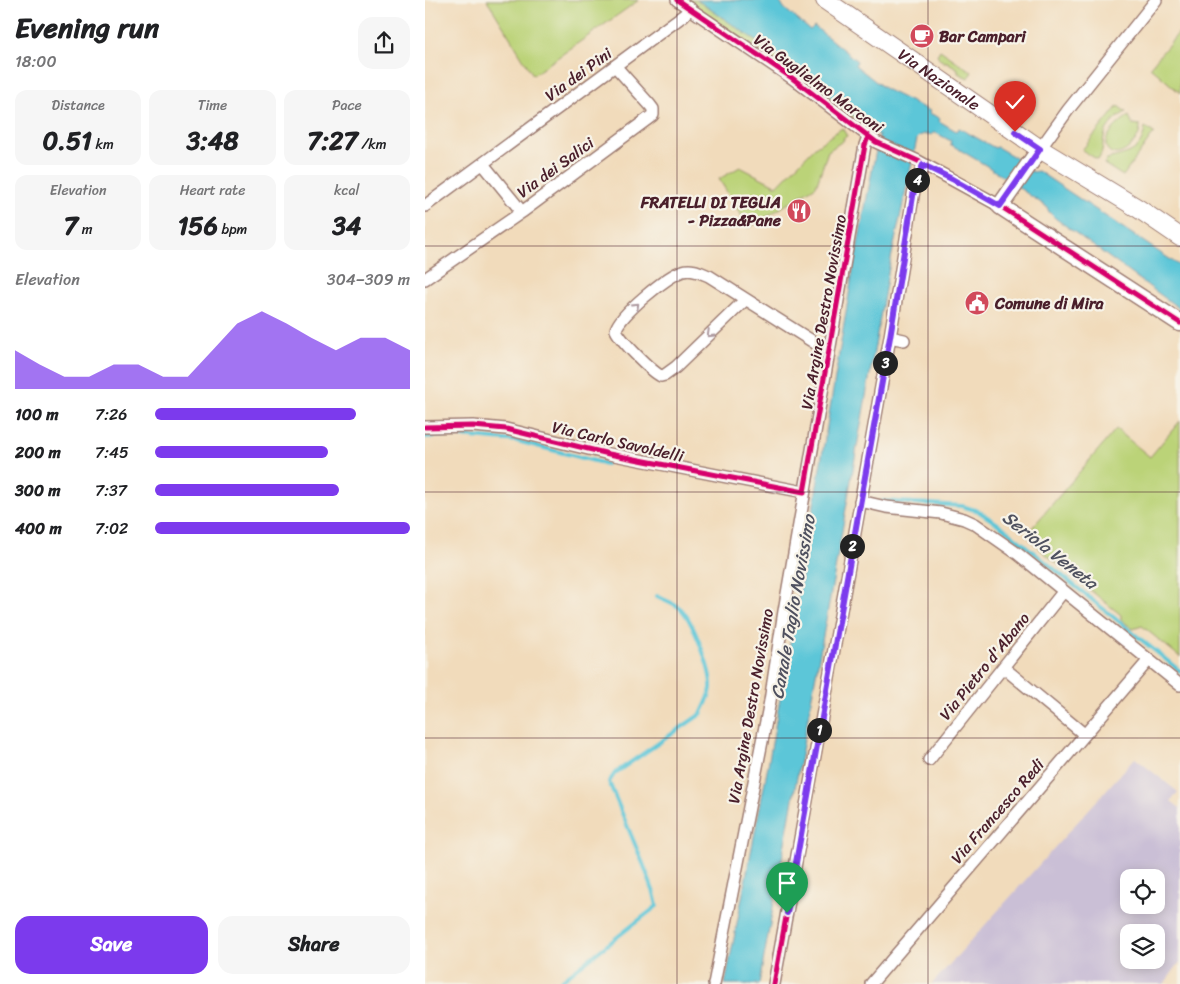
<!DOCTYPE html>
<html lang="en">
<head>
<meta charset="utf-8">
<style>
	:root { --surface:#fff; --page:#f6f6f6; --text:#202124; --muted:#757577; --accent:#7c3aed }
	body { margin:0; font-family:Sriracha,sans-serif; background:var(--page); color:var(--text); height:100vh; display:flex; flex-direction:column; font-size:19px; white-space:nowrap }
	* { box-sizing:border-box; margin:0 }
	p { font-size:16px; color:var(--muted) }
	.icon { flex:none; width:28px; height:28px; fill:none; stroke:currentColor; stroke-width:2; stroke-linecap:round; stroke-linejoin:round }
	.map { position:relative; flex:1; overflow:hidden }
	.panel { display:flex; flex-direction:column; background:var(--surface); width:425px }
	.panel>* { flex:none }
	.tools { position:absolute; left:695px; top:869px; display:grid; gap:10px }
	.tools a { display:grid; place-items:center; width:45px; height:45px; border-radius:10px; background:var(--surface); box-shadow:0 2px 12px #0003; font-size:25px }
	.pin { position:absolute; display:grid; place-items:center; width:42px; height:42px; color:#fff; margin:-51px -21px; border-radius:50% 50% 50% 0; rotate:-45deg; box-shadow:0 0 5px #0007 }
	.pin .icon { rotate:45deg }
	.km { position:absolute; width:25px; height:25px; margin:-12px; border-radius:50%; background:#222; color:#fff; font-size:14px; line-height:25px; text-align:center }
	.round { display:grid; place-items:center; flex:none; width:52px; height:52px; border-radius:15px; background:var(--page) }
	.overview { display:flex; align-items:center; justify-content:space-between; height:85px; padding:0 15px }
	h1 { font-size:28px; font-weight:700; line-height:38px }
	.stats { display:grid; grid-template-columns:repeat(3,1fr); gap:8px; height:85px; padding:5px 15px }
	.stats div { display:grid; align-content:center; border-radius:12px; background:var(--page); text-align:center }
	.stats b { font-size:25px; font-weight:700 }
	.stats small { font-size:14px; font-weight:400 }
	.stats p { font-size:14px }
	.chart { height:140px; padding:10px 15px }
	.chart p { display:flex; justify-content:space-between }
	.chart svg { width:100%; height:90px; margin-top:5px; fill:var(--accent); opacity:.7 }
	.button { display:flex; gap:10px; margin-top:auto; padding:10px 15px }
	.button a { flex:1; height:58px; border-radius:15px; background:var(--accent); color:#fff; font-size:20px; font-weight:700; line-height:58px; text-align:center }
	.button a+a { background:var(--page); color:var(--text) }
	ul { padding:0 15px; list-style:none; font-size:16px }
	li { display:grid; grid-template-columns:80px 60px 1fr; align-items:center; height:38px }
	li i { height:12px; border-radius:6px; background:var(--accent) }
	main { display:flex; flex:1; min-height:0 }
	.map>svg:first-child { display:block }
	.industrial { fill:#cabfd6; fill-rule:evenodd }
	.green { fill:#bbd378; stroke:#827952 }
	.water { fill:#5cc6d8; stroke:#537282 }
	.lines { fill:none; stroke-linecap:round; stroke-linejoin:round }
	.stream { stroke:#5cc6d8; stroke-width:4 }
	.street-casing { stroke:#9e7d73; stroke-width:14 }
	.secondary-casing { stroke:#9e7d73; stroke-width:19 }
	.primary-casing { stroke:#9e7d73; stroke-width:20 }
	.street { stroke:#fff; stroke-width:11 }
	.secondary { stroke:#fff; stroke-width:16 }
	.primary { stroke:#fff; stroke-width:18 }
	.cycleway-casing { stroke:#f7f3e8; stroke-width:8 }
	.cycleway { stroke:#d6006c; stroke-width:5 }
	.oneway { stroke:#ae9aa0 }
	.route-casing { stroke:#fff; stroke-width:10 }
	.route { stroke:#7c3aed; stroke-width:6 }
	.grid { fill:none; stroke:#4a1f2b; stroke-width:1; stroke-opacity:0.55 }
	.labels { text-anchor:middle; stroke-width:4.5; stroke-linejoin:round; paint-order:stroke }
	.poi-label { font-size:16px; font-weight:bold; fill:#4a1f2b; stroke:#f7f3e8; text-anchor:start }
	.street-label { font-size:16px; fill:#4a1f2b; stroke:#f7f3e8 }
	.water-label { font-size:18px; font-style:italic; fill:#4f515f; stroke:#f7f3e8 }
</style>
</head>
<body>
<main>
<section class="panel">
<div class="overview"><div><h1>Evening run</h1><p>18:00</p></div><a class="round"><svg class="icon" aria-label="share" viewBox="0 0 24 24"><path d="M12 15V3M7 8l5-5 5 5M5 13v7h14v-7"/></svg></a></div>
<div class="stats">
<div><p>Distance</p><b>0.51<small> km</small></b></div>
<div><p>Time</p><b>3:48</b></div>
<div><p>Pace</p><b>7:27<small> /km</small></b></div>
</div>
<div class="stats">
<div><p>Elevation</p><b>7<small> m</small></b></div>
<div><p>Heart rate</p><b>156<small> bpm</small></b></div>
<div><p>kcal</p><b>34</b></div>
</div>
<div class="chart"><p><span>Elevation</span>304–309 m</p>
<svg viewBox="0 0 160 44" preserveAspectRatio="none"><path d="M0 44V25L10 32L20 38L30 38L40 32L50 32L60 38L70 38L80 25L90 12L100 6L110 12L120 19L130 25L140 19L150 19L160 25V44z"/></svg>
</div>
<ul>
<li><b>100 m</b>7:26<i style="width:79%"></i></li>
<li><b>200 m</b>7:45<i style="width:68%"></i></li>
<li><b>300 m</b>7:37<i style="width:72%"></i></li>
<li><b>400 m</b>7:02<i style="width:100%"></i></li>
</ul>
<div class="button"><a>Save</a><a>Share</a></div>
</section>
<div class="map">
<svg width="755" height="984" viewBox="0 0 755 984">
	<rect width="100%" height="100%" fill="#f7f3e8"/>
	<filter id="ink" filterUnits="userSpaceOnUse"><feTurbulence type="fractalNoise" baseFrequency=".02" numOctaves="2"/><feDisplacementMap in="SourceGraphic" scale="10" xChannelSelector="R" yChannelSelector="G"/><feConvolveMatrix kernelMatrix="1 2 1 2 8 2 1 2 1" color-interpolation-filters="sRGB"/></filter>
	<filter id="wash" filterUnits="userSpaceOnUse"><feTurbulence type="fractalNoise" baseFrequency=".0096" numOctaves="4" result="noise"/><feDisplacementMap in="SourceGraphic" scale="20" xChannelSelector="R" yChannelSelector="G"/><feGaussianBlur stdDeviation="1.12" result="paint"/><feColorMatrix in="noise" values="0 0 0 0 0 0 0 0 0 0 0 0 0 0 0 0 0 1.4 0 .05"/><feComposite in="paint" operator="in"/></filter>
	<g filter="url(#wash)">
		<rect width="100%" height="100%" fill="#f1dbbb"/>
		<path class="industrial" d="M710,758l43,34 -7,9 9,7v154l-16,22h-232zM704,878h27v27h-27zM704,932h27v28h-27z"/>
		<path class="green" d="M62,0h152l-106,75z
			M261,0h11l87,60 79,62 -11,-5z
			M755,31v62l-30,-26z
			M515,50l32,22 -4,6 -10,-5v-4l-11,-7h-3l-6,-4 1,-1 -2,-2z
			M693,106l8,6c-9,5 -20,14 -22,25 -2,10 0,14 -6,23l-16,-10z
			M704,116l3,8 8,1c0,3 0,8 -2,11 -4,8 -17,23 -28,16 -14,-11 11,-32 19,-36z
			M720,127l9,6 -31,43 -19,-12 3,-5c21,-6 35,-6 38,-32z
			M417,128l5,8 -4,2 1,2 -16,11 -12,35 -67,42 -30,-49 21,-12 37,19 38,-39z
			M755,421v236l-38,-31 -9,3 -12,-9v-5l-78,-63 -17,-17 90,-106 34,28z"/>
		<path class="water" d="M272,0h81l7,9 25,21 4,-4 43,35 -2,4 30,24 45,22 -1,2 11,5 -1,3 17,10 3,-3 36,20 2,-1 21,12 14,13 6,-1 142,95v43l-125,-91 -6,-6 -2,-5 -60,-41 -37,-22 1,-3 -17,-9 -2,3c-7,-2 -11,-1 -15,4l-29,134 -58,325 -71,386h-34l42,-213 35,-195 52,-312 25,-129 -95,-75z"/>
		<g class="lines">
			<path class="stream" d="M0,437l24,-2 68,6 89,23
				M458,501l79,5 16,5 23,15 179,145
				M132,984l100,-78 -3,-13 -10,-27 -35,-84 6,-9 86,-59c4,-8 9,-17 10,-26 1,-17 -18,-67 -30,-79 -6,-6 -17,-9 -24,-13"/>
		</g>
	</g>
	<g filter="url(#ink)">
		<g class="lines">
			<defs>
				<path id="street" d="M252,0l115,78 84,64 42,19 82,45
					M615,149l28,-39 88,-110
					M58,164l39,48
					M0,206l259,-191 6,-7
					M0,279l97,-67 131,-97v-6l-3,-4 -34,-38
					M320,300l-69,67 -11,8 -4,1c-10,-5 -40,-35 -45,-46 2,-14 52,-55 67,-59 9,-3 18,2 26,5l114,72 6,1
					M465,337l14,3
					M0,427l48,-1 33,3 103,25 195,38
					M435,501l26,6 55,6 23,6 11,5 43,30 162,131
					M579,668l80,66
					M504,760l134,-168
					M289,984l56,-283 14,-90 81,-466 3,-8
					M349,984l116,-647 25,-153 9,-19
					M446,984l277,-323"/>
				<path id="secondary" d="M615,149l-40,57 180,117"/>
				<g id="primary">
					<path id="s1" d="M400,0l215,149 99,60 41,28"/>
				</g>
			</defs>
			<use href="#street" class="street-casing"/>
			<use href="#secondary" class="secondary-casing"/>
			<use href="#primary" class="primary-casing"/>
			<use href="#street" class="street"/>
			<use href="#secondary" class="secondary"/>
			<use href="#primary" class="primary"/>
			<defs>
				<path id="cycleway" d="M252,0l115,78 84,64 42,19 82,45 180,117
					M0,427l48,-1 33,3 103,25 195,38 61,-347 3,-8
					M349,984l116,-647 25,-153 9,-19"/>
			</defs>
			<use href="#cycleway" class="cycleway-casing"/>
			<use href="#cycleway" class="cycleway"/>
		</g>
		<defs><path id="oneway-chevron" d="M-2-3.5L2.5 0L-2 3.5" fill="none" stroke-width="1.6" stroke-linecap="round" stroke-linejoin="round" transform="scale(1.25)"/></defs>
		<g class="oneway">
			<use href="#oneway-chevron" transform="translate(211 306) rotate(-44)"/>
			<use href="#oneway-chevron" transform="translate(285 334) rotate(136)"/>
		</g>
	</g>
	<g class="lines" filter="url(#ink)">
		<defs>
			<path id="route" d="M362,913l103,-576 25,-153 8,-19 29,14 48,27 40,-57 -25,-17"/>
		</defs>
		<use href="#route" class="route-casing"/>
		<use href="#route" class="route"/>
	</g>
	<path class="grid" d="M252,0v984M503,0v984M0,246h755M0,492h755M0,738h755"/>
	<defs>
		<symbol id="cafe-disc" viewBox="-11 -11 22 22"><circle r="9.5" fill="#d1495b" stroke="#f7f3e8"/><path d="M-5.5-4.5H6V0H3Q3 3.5 0 3.5H-2.5Q-5.5 3.5-5.5 0ZM3-3.2v2h1.7v-2ZM-6 4.5H4V6H-6Z" fill="#fff"/></symbol>
		<symbol id="restaurant-disc" viewBox="-11 -11 22 22"><circle r="9.5" fill="#d1495b" stroke="#f7f3e8"/><path d="M-5-6h1v4h1v-4h1v4h1v-4h1v5L-1.5 .5V6h-2V.5L-5-1ZM5-6V6H3V1.5H1.5Q1.5-4 5-6Z" fill="#fff"/></symbol>
		<symbol id="civic-disc" viewBox="-11 -11 22 22"><circle r="9.5" fill="#d1495b" stroke="#f7f3e8"/><path d="M-.6-6.5H3V-4.5H.6V-3L4-1V1h2V6H-6V1h2V-1L-.6-3ZM-1.2 2.5V6h2.4V2.5Z" fill="#fff"/></symbol>
	</defs>
	<g fill-rule="evenodd">
		<use href="#cafe-disc" x="483" y="22" width="28" height="28"/>
		<use href="#restaurant-disc" x="360" y="197" width="28" height="28"/>
		<use href="#civic-disc" x="538" y="289" width="28" height="28"/>
	</g>
	<g class="labels">
		<g class="poi-label">
			<text x="514" y="42">Bar Campari</text>
			<text x="356" y="208" text-anchor="end">FRATELLI DI TEGLIA<tspan x="356" dy="18">- Pizza&amp;Pane</tspan></text>
			<text x="570" y="309">Comune di Mira</text>
		</g>
		<g class="street-label">
			<text transform="translate(153 74) rotate(-36)" y="6">Via dei Pini</text>
			<text dy="6" stroke="none"><textPath href="#s1" startOffset="139">Via Nazionale</textPath></text>
			<text transform="translate(394 83) rotate(36)" y="6">Via Guglielmo Marconi</text>
			<text transform="translate(130 167) rotate(-36)" y="6">Via dei Salici</text>
			<text transform="translate(398 312) rotate(-80)" y="6">Via Argine Destro Novissimo</text>
			<text transform="translate(193 441) rotate(13)" y="6">Via Carlo Savoldelli</text>
			<text transform="translate(559 666) rotate(-51)" y="6">Via Pietro d'Abano</text>
			<text transform="translate(325 706) rotate(-80)" y="6">Via Argine Destro Novissimo</text>
			<text transform="translate(572 811) rotate(-49)" y="6">Via Francesco Redi</text>
		</g>
		<g class="water-label">
			<text transform="translate(625 550) rotate(38)" y="6">Seriola Veneta</text>
			<text transform="translate(368 607) rotate(-80)" y="6">Canale Taglio Novissimo</text>
		</g>
	</g>
</svg>
<div class="tools">
<a><svg class="icon" aria-label="locate" viewBox="0 0 24 24"><circle cx="12" cy="12" r="6"/><path d="M12 2v4M12 18v4M2 12h4M18 12h4"/></svg></a>
<a><svg class="icon" aria-label="layers" viewBox="0 0 24 24"><path d="M12 4l9 5-9 5-9-5zM3 14l9 5 9-5"/></svg></a>
</div>
<div class="pin" style="left:362px;top:913px;background:#1e9e55"><svg class="icon" aria-label="arrive" viewBox="0 0 24 24"><path d="M6 21V4h12l-3 4 3 4H6"/></svg></div>
<div class="pin" style="left:590px;top:132px;background:#d93025"><svg class="icon" aria-label="check" viewBox="0 0 24 24"><path d="M5 12l5 5 9-10"/></svg></div>
<b class="km" style="left:394px;top:730px">1</b>
<b class="km" style="left:427px;top:546px">2</b>
<b class="km" style="left:460px;top:363px">3</b>
<b class="km" style="left:492px;top:180px">4</b>
</div>
</main>
</body>
</html>
